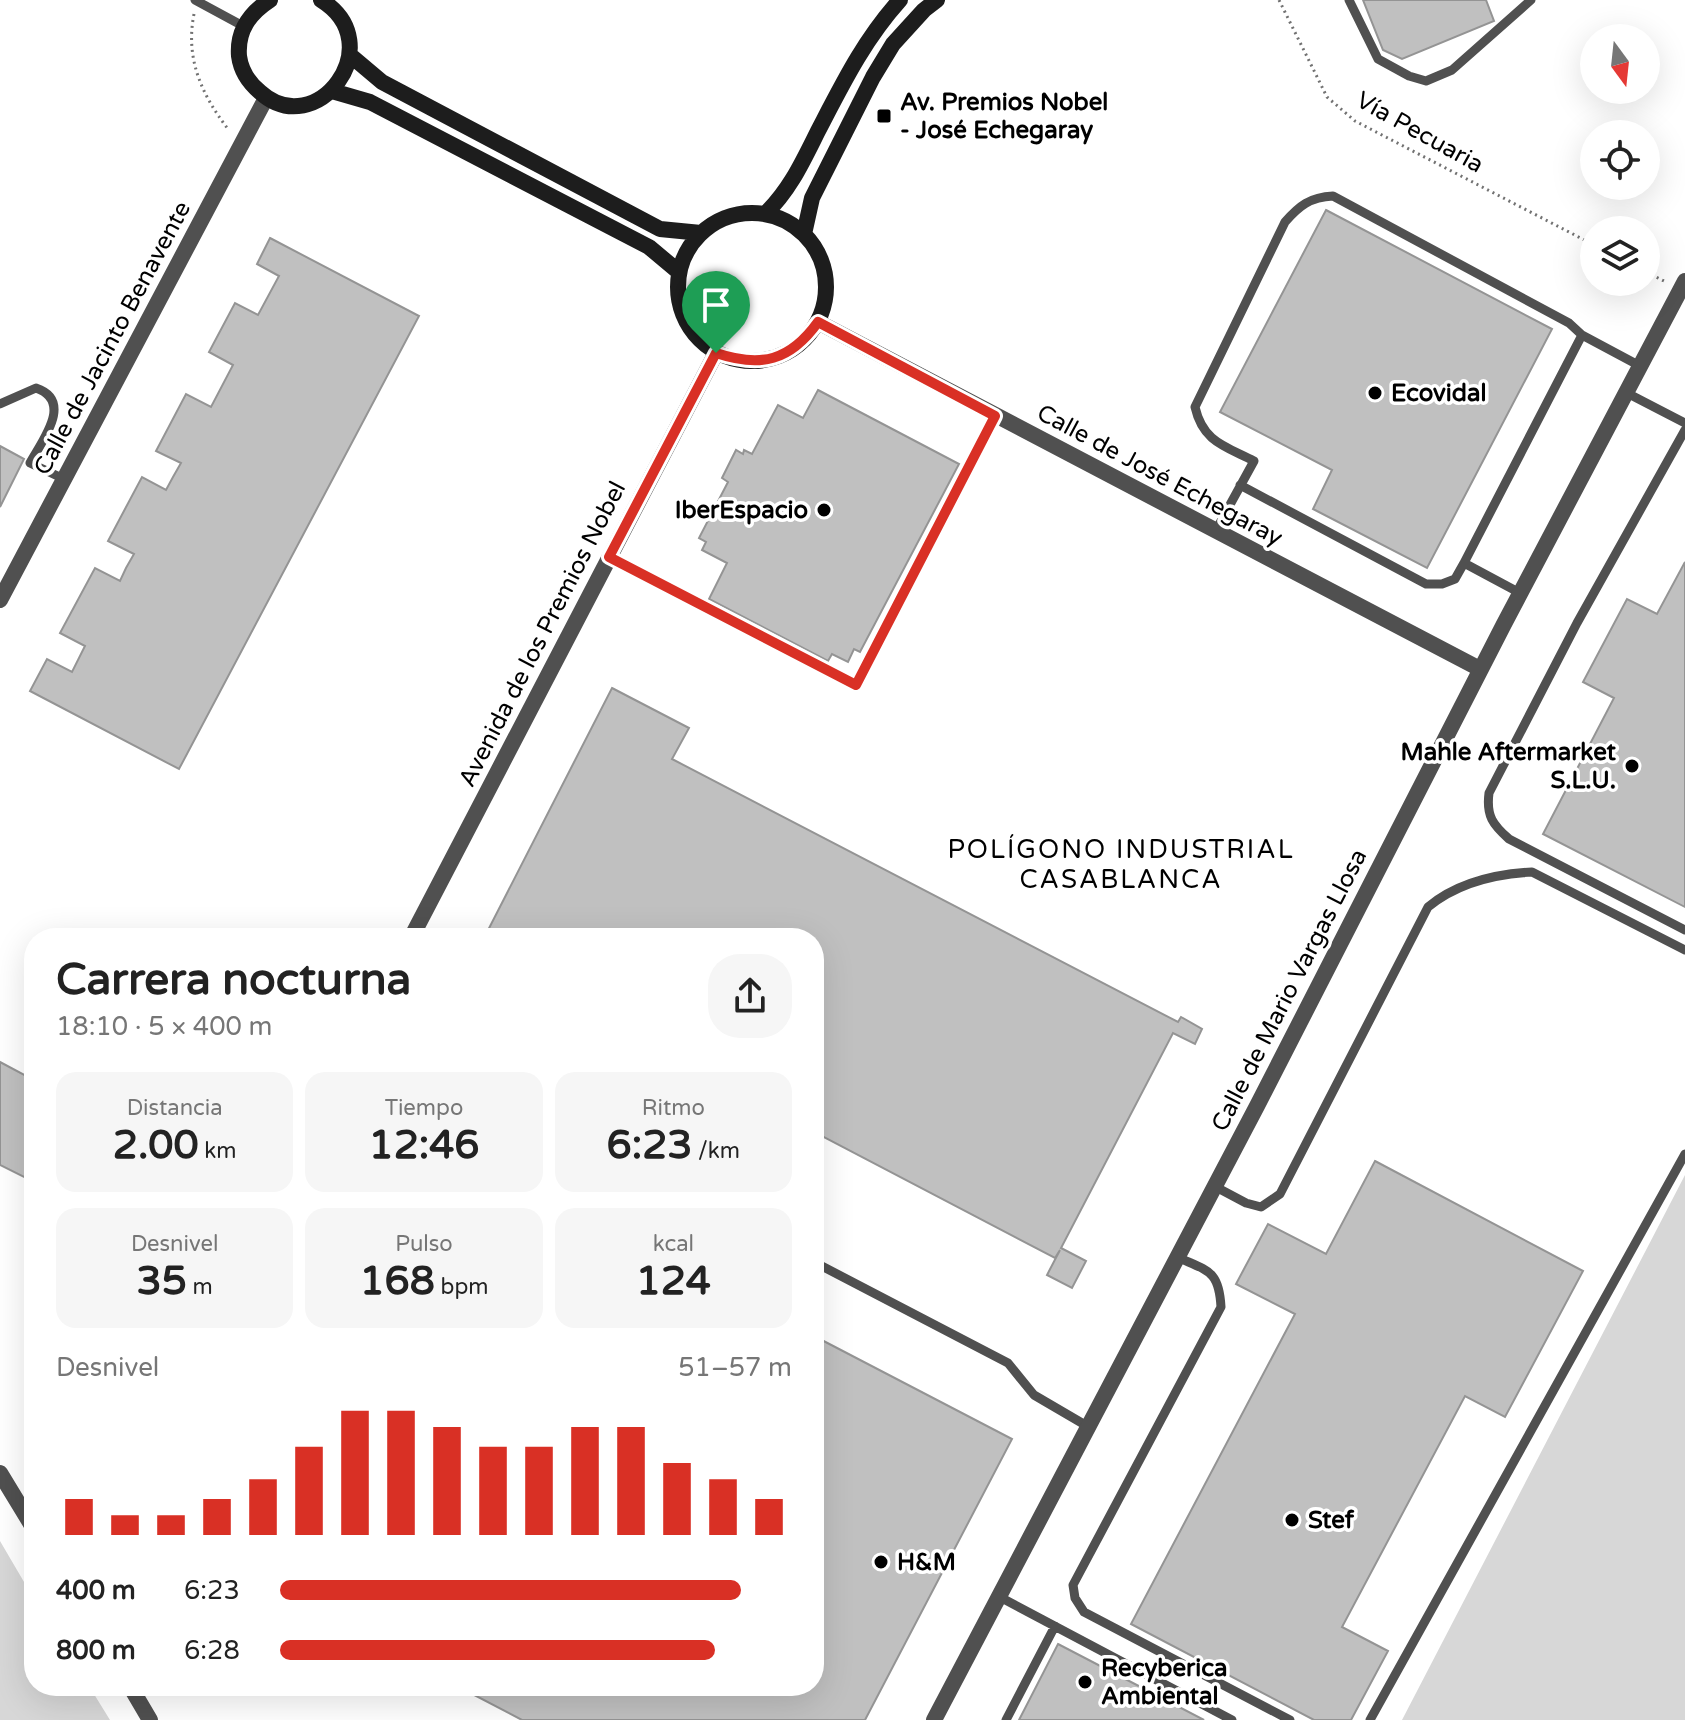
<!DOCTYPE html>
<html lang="es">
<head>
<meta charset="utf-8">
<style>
	:root { --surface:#fff; --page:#f6f6f6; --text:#222; --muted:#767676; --accent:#d93025 }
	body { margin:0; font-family:"Varela Round",sans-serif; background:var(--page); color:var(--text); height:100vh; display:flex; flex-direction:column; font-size:30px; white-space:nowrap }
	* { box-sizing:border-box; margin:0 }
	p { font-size:26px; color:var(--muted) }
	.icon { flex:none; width:44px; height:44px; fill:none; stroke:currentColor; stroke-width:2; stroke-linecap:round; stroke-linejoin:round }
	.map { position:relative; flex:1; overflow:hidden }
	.sheet { position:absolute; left:24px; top:928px; width:800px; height:768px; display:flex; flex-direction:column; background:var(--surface); border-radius:32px; box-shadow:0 8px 32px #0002 }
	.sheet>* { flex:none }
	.needle { width:52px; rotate:165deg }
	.tools { position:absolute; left:1580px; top:24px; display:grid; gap:16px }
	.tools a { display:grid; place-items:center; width:80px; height:80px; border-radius:50%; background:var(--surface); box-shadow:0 8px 32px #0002; font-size:40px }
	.pin { position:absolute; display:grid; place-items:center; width:68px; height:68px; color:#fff; margin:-82px -34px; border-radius:50% 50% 50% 0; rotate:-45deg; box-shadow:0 0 8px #0007 }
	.pin .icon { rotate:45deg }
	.round { display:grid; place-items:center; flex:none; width:84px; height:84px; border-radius:32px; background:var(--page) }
	.overview { display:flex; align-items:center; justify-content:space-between; height:136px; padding:0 32px }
	h1 { font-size:44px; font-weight:700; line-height:60px }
	.figures { display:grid; grid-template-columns:repeat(3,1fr); gap:12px; height:136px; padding:8px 32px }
	.figures div { display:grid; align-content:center; border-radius:20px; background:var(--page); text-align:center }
	.figures b { font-size:40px; font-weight:700 }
	.figures small { font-size:22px; font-weight:400 }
	.figures p { font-size:22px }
	.chart { height:224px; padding:16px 32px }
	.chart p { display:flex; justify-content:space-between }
	.chart svg { width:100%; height:144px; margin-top:8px; stroke:var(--accent); stroke-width:6 }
	ul { padding:0 32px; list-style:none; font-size:26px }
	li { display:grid; grid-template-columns:128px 96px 1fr; align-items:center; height:60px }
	li i { height:20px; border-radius:10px; background:var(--accent) }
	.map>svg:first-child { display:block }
	.green { fill:#d7d7d7 }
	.building { fill:#c0c0c0; stroke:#949494; stroke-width:2 }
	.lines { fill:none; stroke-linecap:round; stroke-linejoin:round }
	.path { stroke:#727272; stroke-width:3; stroke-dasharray:2 4; stroke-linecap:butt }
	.lane { stroke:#505050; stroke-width:9 }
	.street { stroke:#505050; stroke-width:16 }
	.secondary { stroke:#1d1d1d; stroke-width:16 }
	.route-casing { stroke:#fff; stroke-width:16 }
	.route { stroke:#d93025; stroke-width:10 }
	.poi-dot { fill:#000; stroke:#fff; stroke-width:3 }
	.labels { text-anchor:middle; stroke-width:7; stroke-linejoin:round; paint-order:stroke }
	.poi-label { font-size:24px; font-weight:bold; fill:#000; stroke:#fff; text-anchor:start }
	.street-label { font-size:24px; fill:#000; stroke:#fff }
	.neighbourhood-label { font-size:26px; letter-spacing:2px; fill:#000; stroke:#fff }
</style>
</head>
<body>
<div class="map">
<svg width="1685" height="1720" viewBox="0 0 1685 1720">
	<rect width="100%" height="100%" fill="#fff"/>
	<path class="green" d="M1685,1175v545h-283z
		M0,1541l34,58v87h55l21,34h-110z"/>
	<path class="building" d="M1363,0h123l8,21 -92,38 -19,-9z
		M1326,210l226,119 -125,239 -114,-59 19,-39 -112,-58z
		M270,238l149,78 -240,453 -149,-78 17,-32 25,13 13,-26 -25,-13 35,-65 25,13 6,-13 8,-14 -26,-13 34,-64 24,13 7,-13 8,-14 -25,-12 30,-57 25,13 22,-42 -24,-13 26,-49 23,12 21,-39 -22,-12z
		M818,390l141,74 -99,188 -6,-3 -6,13 -16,-8 -4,7 -119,-62 18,-36 -25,-13 4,-8 -7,-4 29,-56 -6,-4 14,-28 7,4 1,-4 8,4 26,-49 25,13z
		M0,446l24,13 -24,48z
		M1685,562v345l-142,-73 71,-136 -31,-16 44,-83 30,15z
		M612,688l77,40 -17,31 506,263 3,-5 21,12 -7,15 -22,-11 -112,215 25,13 -14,27 -25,-13 13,-25 -5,8 -241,-126v-194h-330z
		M0,1062l34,18v102l-34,-17z
		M1375,1161l208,110 -78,146 -40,-21 -123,231 46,24 -37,69h-37l-183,-96 164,-310 -59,-30 32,-60 58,30z
		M814,1336l198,103 -147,281h-343l-65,-34h357z
		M1058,1644l146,76h-185z"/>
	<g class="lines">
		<path class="path" d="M1279,0l48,97 28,24 239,124
			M194,14c-9,45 8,81 34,115
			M1646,272l18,9"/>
		<path class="lane" d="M195,0l48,26
			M1349,0l29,59 31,17 17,5 26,-11 79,-70
			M1625,392l60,31
			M0,404l36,-16c38,13 6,53 -6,75l34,16
			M1685,430l-108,193 -88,170c-3,23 4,32 20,46l176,91
			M1240,485l186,99h16l13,-5 9,-16
			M1215,532l39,-71c-29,-15 -51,-19 -59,-54l90,-185c14,-16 25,-25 48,-26l236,127 13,12
			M609,557l247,128 139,-269
			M1520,593l-56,-30 118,-228 58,31
			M1214,1186l32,17 15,4 19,-13 148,-287c29,-24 67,-33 104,-35l153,78
			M1177,1257c31,14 42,13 44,50l-148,278 2,13 9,14 206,108
			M814,1262l194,101 26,32 53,31
			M998,1596l234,124
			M1006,1720l49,-94
			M1370,1720l315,-566"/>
		<path class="street" d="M818,322l662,347
			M0,600l266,-502
			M411,938l305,-585
			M0,1473l34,56
			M130,1686l20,34
			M934,1720l323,-614 247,-482 181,-343"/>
		<path class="secondary" d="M270,0c-20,13 -33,30 -31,56 2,15 9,26 21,36 56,51 132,-48 61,-92
			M350,55l32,27 278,147 41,4
			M332,91l38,11 279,145 30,25
			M678 287a74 74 0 1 1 148 0a74 74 0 1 1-148 0Z
			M765,214c25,-24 38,-53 53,-83 25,-48 46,-91 82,-131
			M804,234l8,-36 61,-121 20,-33 31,-34 13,-10"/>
	</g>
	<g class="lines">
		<defs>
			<path id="route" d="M818,322l177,94 -139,269 -247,-128 107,-204c45,15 74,8 102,-31z"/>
		</defs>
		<use href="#route" class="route-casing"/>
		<use href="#route" class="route"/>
	</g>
	<g class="poi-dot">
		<rect x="876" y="108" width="16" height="16" rx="4"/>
		<circle cx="1375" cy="393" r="8"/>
		<circle cx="824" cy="510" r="8"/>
		<circle cx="1632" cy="766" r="8"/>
		<circle cx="1292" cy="1520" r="8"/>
		<circle cx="881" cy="1562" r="8"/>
		<circle cx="1085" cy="1682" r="8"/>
	</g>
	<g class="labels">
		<g class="poi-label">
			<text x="900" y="110">Av. Premios Nobel<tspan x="900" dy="28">- José Echegaray</tspan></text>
			<text x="1391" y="401">Ecovidal</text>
			<text x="808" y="518" text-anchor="end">IberEspacio</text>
			<text x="1616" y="760" text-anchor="end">Mahle Aftermarket<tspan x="1616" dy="28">S.L.U.</tspan></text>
			<text x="1308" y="1528">Stef</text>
			<text x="897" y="1570">H&amp;M</text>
			<text x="1101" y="1676">Recyberica<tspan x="1101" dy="28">Ambiental</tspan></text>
		</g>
		<g class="street-label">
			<text transform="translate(1420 132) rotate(29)" y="8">Vía Pecuaria</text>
			<text transform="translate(112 338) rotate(-62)" y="8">Calle de Jacinto Benavente</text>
			<text transform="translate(1160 475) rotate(28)" y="8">Calle de José Echegaray</text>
			<text transform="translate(542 634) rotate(-63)" y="8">Avenida de los Premios Nobel</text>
			<text transform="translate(1289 990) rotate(-63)" y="8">Calle de Mario Vargas Llosa</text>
		</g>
		<g class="neighbourhood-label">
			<text x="1121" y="858">POLÍGONO INDUSTRIAL<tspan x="1121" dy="30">CASABLANCA</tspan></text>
		</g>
	</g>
</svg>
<div class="tools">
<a><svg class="needle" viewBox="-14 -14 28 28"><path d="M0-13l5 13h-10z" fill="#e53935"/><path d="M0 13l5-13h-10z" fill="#767676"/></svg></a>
<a><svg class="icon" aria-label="locate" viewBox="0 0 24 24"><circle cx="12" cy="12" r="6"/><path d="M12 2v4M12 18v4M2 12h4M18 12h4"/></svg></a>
<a><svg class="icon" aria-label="layers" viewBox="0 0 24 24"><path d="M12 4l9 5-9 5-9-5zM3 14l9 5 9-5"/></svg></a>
</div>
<div class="pin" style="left:716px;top:353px;background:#1e9e55"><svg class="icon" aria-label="arrive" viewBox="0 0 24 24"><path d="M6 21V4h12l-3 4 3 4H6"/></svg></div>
<section class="sheet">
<div class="overview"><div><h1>Carrera nocturna</h1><p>18:10 · 5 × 400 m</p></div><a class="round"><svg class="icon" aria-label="share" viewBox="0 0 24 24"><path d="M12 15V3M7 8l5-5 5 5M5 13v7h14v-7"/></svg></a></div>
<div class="figures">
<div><p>Distancia</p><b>2.00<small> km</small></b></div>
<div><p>Tiempo</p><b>12:46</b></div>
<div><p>Ritmo</p><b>6:23<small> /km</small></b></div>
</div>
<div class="figures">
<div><p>Desnivel</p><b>35<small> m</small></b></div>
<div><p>Pulso</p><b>168<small> bpm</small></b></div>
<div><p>kcal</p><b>124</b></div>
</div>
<div class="chart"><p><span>Desnivel</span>51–57 m</p>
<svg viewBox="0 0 160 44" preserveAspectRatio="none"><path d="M5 44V33M15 44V38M25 44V38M35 44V33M45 44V27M55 44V17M65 44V6M75 44V6M85 44V11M95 44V17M105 44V17M115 44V11M125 44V11M135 44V22M145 44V27M155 44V33"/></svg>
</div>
<ul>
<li><b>400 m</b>6:23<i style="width:90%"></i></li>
<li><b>800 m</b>6:28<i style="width:85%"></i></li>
</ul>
</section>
</div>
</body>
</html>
